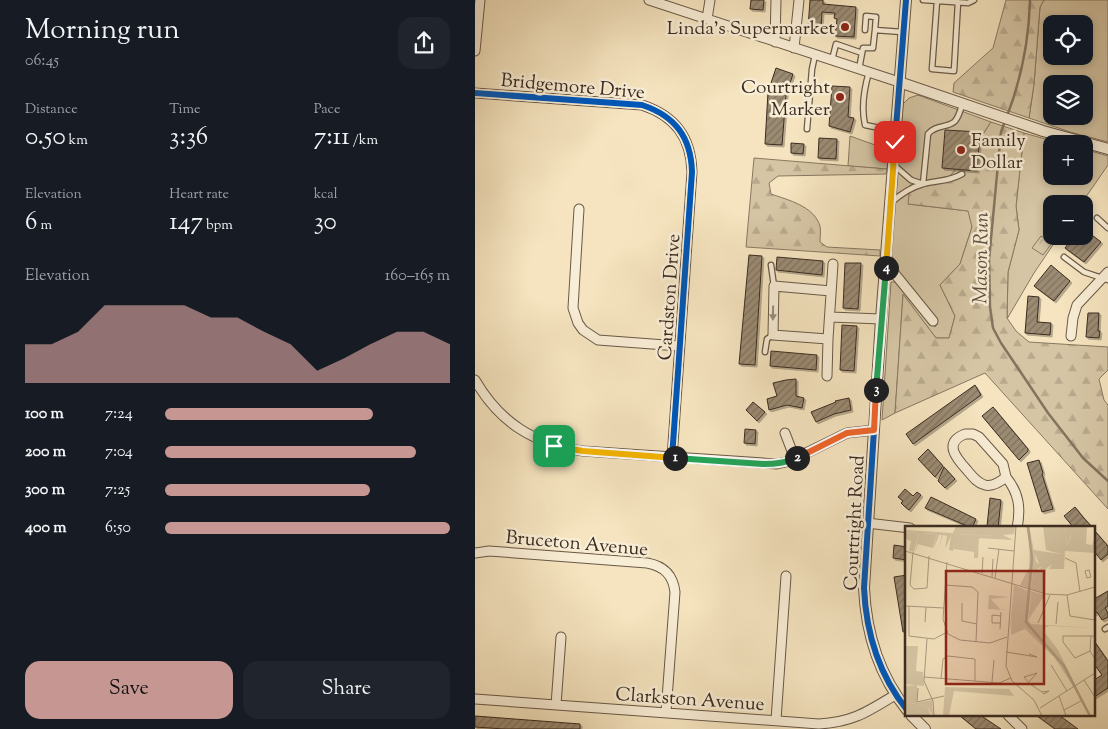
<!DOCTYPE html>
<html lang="en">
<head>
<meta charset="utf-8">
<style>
	:root { --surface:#171b24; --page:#20242c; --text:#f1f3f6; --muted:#9ea1a6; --accent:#c59692 }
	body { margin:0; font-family:"Sorts Mill Goudy",serif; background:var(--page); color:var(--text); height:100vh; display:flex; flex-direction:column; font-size:19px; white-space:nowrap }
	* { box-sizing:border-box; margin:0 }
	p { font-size:16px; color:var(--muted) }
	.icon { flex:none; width:28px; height:28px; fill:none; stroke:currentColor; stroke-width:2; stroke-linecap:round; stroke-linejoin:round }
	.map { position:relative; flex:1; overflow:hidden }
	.drawer { display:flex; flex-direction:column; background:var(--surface); width:475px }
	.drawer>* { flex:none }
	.buttons { position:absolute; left:568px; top:15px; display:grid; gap:10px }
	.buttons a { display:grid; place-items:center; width:50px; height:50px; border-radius:10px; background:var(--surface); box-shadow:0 2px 8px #0003; font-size:25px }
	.pin { position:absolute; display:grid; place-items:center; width:42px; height:42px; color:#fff; margin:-21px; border-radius:10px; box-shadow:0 2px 8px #0006 }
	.km { position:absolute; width:25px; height:25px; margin:-12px; border-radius:50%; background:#222; color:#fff; font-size:14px; line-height:25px; text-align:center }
	.round { display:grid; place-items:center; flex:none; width:52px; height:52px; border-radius:15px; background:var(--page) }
	.summary { display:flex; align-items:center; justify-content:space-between; height:85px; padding:0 25px }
	h1 { font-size:28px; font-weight:600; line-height:38px }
	.figures { display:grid; grid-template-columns:repeat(3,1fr); gap:8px; height:85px; padding:5px 25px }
	.figures div { display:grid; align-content:center }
	.figures b { font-size:25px; font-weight:600 }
	.figures small { font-size:14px; font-weight:400 }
	.figures p { font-size:14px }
	.chart { height:140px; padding:10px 25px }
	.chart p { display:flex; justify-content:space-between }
	.chart svg { width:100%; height:90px; margin-top:5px; fill:var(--accent); opacity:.7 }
	.action { display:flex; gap:10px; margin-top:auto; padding:10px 25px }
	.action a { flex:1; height:58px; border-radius:15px; background:var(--accent); color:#111; font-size:20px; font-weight:600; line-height:58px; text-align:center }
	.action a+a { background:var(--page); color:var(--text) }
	ul { padding:0 25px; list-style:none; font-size:16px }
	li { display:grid; grid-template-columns:80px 60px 1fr; align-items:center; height:38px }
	li i { height:12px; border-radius:6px; background:var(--accent) }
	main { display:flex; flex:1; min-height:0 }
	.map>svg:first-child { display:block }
	.green { fill:#d5c5a4; stroke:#887862; fill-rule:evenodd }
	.forest { fill:url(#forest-firs); stroke:#887862 }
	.park { fill:url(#park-crowns); stroke:#887862 }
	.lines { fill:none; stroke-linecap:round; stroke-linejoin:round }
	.stream { stroke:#84745f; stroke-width:2.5 }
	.building { fill:url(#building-hatch); stroke:#3a2b21; filter:url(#shadow) }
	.service-casing { stroke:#695948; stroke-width:7 }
	.minor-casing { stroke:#695948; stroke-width:11 }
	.tertiary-casing { stroke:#695948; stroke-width:12 }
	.service { stroke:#f8edd5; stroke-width:4.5 }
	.minor { stroke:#f8edd5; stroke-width:9 }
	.tertiary { stroke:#f8edd5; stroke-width:10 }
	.cycleway-casing { stroke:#f8edd5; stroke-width:9 }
	.cycleway { stroke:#0057b8; stroke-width:6 }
	.oneway { fill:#998c7b }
	.split-1-casing { stroke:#fff; stroke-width:10 }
	.split-2-casing { stroke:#fff; stroke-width:10 }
	.split-3-casing { stroke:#fff; stroke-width:10 }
	.split-4-casing { stroke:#fff; stroke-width:10 }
	.split-5-casing { stroke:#fff; stroke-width:10 }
	.split-1 { stroke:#f5b400; stroke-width:6 }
	.split-2 { stroke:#22a559; stroke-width:6 }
	.split-3 { stroke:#f0652b; stroke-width:6 }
	.split-4 { stroke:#22a559; stroke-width:6 }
	.split-5 { stroke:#f5b400; stroke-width:6 }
	.poi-dot { fill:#8f2418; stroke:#f8edd5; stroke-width:2 }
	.labels { text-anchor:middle; stroke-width:5; stroke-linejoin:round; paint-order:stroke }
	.poi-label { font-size:19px; fill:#3a2b21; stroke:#f8edd5; text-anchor:end }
	.street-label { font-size:19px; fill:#3a2b21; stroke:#f8edd5 }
	.water-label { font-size:20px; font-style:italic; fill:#5f5040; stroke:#f8edd5 }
	.inset-river { fill:none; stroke:#b5a589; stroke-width:2.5 }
	.inset-road { fill:none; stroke:#aa9a80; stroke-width:1 }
	.view { fill:#8f2418; fill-opacity:0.15; stroke:#8f2418; stroke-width:2.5 }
	.inset-edge { fill:none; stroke:#3a2b21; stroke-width:2.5 }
</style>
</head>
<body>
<main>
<section class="drawer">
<div class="summary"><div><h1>Morning run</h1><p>06:45</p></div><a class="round"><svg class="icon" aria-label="share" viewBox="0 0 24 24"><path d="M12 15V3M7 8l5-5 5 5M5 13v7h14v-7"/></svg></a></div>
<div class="figures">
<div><p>Distance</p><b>0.50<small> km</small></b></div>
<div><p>Time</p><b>3:36</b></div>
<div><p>Pace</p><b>7:11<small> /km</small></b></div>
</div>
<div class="figures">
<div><p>Elevation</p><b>6<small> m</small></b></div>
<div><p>Heart rate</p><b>147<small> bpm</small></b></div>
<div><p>kcal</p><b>30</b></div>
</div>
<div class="chart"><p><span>Elevation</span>160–165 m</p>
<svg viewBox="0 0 160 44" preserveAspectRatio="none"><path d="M0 44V25L10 25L20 19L30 6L40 6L50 6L60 6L70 12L80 12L90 19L100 25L110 38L120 32L130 25L140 19L150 19L160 25V44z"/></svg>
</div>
<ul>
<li><b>100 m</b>7:24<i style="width:73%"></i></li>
<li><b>200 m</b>7:04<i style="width:88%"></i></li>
<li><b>300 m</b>7:25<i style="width:72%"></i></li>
<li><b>400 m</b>6:50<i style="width:100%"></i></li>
</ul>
<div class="action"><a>Save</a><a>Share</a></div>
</section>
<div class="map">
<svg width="633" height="729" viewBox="0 0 633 729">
	<defs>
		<pattern id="forest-firs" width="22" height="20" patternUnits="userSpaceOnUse" patternTransform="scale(1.25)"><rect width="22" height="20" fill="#d5c5a4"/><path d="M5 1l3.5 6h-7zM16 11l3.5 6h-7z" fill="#b8a98d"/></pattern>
		<pattern id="park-crowns" width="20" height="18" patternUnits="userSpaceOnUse" patternTransform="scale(1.25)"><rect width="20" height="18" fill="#d5c5a4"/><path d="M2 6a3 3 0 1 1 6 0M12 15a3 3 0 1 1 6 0" fill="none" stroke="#b8a98d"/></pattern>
		<pattern id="building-hatch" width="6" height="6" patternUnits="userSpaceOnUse" patternTransform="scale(1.25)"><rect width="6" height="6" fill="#9b8b73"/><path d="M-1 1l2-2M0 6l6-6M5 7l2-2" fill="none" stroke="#7f725e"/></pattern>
		<filter id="shadow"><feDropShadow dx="2" dy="2" stdDeviation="0" flood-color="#0004"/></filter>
	</defs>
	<rect width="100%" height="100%" fill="#f5e4bf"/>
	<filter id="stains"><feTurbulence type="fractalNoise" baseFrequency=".004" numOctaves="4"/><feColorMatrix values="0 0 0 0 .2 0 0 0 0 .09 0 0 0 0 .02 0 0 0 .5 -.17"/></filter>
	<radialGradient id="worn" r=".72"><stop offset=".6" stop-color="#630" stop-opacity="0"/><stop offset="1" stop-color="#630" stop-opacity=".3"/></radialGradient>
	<path class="green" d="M569,0h64v142l-38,-10 -41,-14 5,-34 6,-77zM576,24h33v32h-33zM576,84h33v32h-33z
		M443,95l73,27 -17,26 -24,28 -42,28 61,7 3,16 -12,37 -20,21 15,31 -6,22h-13l-33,-43 -8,118 -13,7 9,-138h6l38,45 3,-4 -40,-50 -7,-20 12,-149 6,-6z
		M549,133l39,11h-12v32h33v-27l24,7v9l-27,39h-30v32h8l-25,37 -27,46 1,-47 11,-42 -3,-24z
		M375,136l39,14 -2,19 -39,-3z"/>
	<path class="forest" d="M531,0h38l-4,7 -6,77 -5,34 -76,-26 1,-9 39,-35z
		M516,122l33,11 -8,73 3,24 -11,42 -1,46 9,13 13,11 79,5v23l-9,9 5,21 4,5v104l-123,-136 -90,40 8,-119 33,44h13l6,-22 -15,-31 20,-21 12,-37 -4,-16 -60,-7 2,-19 40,-9 24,-28z
		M279,158l133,11 -1,5 -108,2 -9,7 2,11c17,6 43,12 49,32 1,5 0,11 0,16l7,5 53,3v6l-134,-9z"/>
	<path class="park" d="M566,236l11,7 -9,12 -11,-7z"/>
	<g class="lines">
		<path class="stream" d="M532,116c14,-36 22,-77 23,-116
			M530,121l-4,11 -12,128 1,47 3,21 8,15 47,70 35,45 25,23"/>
	</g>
	<path class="building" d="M276,0h13l-1,10 -13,-1z
		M335,0h13v4l33,3 -2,30 -19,-1 2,-17 -3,-1 1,-5 -13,-1 -1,17 -13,-1z
		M301,68l17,6 -7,21 -4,50 -17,-1 3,-52z
		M357,86l18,1 -2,30 6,1 -4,14 -21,-6z
		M470,130l35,2 -3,39 -35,-3z
		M344,138l18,1 -1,20 -18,-1z
		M316,143l13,1 -1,10 -12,-1z
		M609,229l17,13 -17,20 -19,-14 9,-12h10z
		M274,255l13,1 -7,109 -16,-1z
		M302,257l46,4 -1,14 -46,-5z
		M370,263h16l-3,46 -15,-1z
		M576,265l19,16 -16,20 -20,-15z
		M553,296l11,1 -2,25 14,1 -1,12 -25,-2z
		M613,313h11l-1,18h2l-1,7 -13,-1z
		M367,325l15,1 -3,45 -14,-1z
		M296,351l46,4 -1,15 -46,-4z
		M321,379v17l8,2 -2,10 -15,-3 -18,5 -2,-11 10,-3 -4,-13 13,-3z
		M500,385l6,10 -68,49 -7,-10z
		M374,398l2,12 -17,4 -18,8 -5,-10 25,-10 -1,-1z
		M278,402l12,10 -8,9 -11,-11z
		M518,407l35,42v2l-9,9 -37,-44z
		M270,429l11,1 -1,14 -11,-1z
		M453,449l15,17 -8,11 -17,-18z
		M564,460l4,13 -1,1 11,35 -11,3 -15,-49z
		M469,467l11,12 -10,9 -7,-7z
		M430,489l8,7 4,-4 4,3 -12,15 -5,-4 -3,-3 2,-2 -5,-4z
		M456,497l45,22 -4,9 -47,-20z
		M515,498l11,2 -3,28h-9l-2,-2z
		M600,507l8,10 10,11h-19l-10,-12z
		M619,530l14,16v8l-7,6 -7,-9z
		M419,545l13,2v13l-14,-2z
		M432,575v56l-4,1 -9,-55z
		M633,591v15l-3,2 3,5v4l-6,3 -5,-8 -3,2v-15z
		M619,641l14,20v27l-14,9v-17l8,-5 -8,-11z
		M484,715h21l21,14h-25z
		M561,715h23l19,14h-23z
		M0,716l105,8v5h-76l-29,-2z"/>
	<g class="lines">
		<defs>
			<path id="service" d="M448,0l45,3 6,-3
				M462,1l-5,68 22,2 4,-69
				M390,30l1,-14 10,1 -1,13
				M357,60l4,-16 26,9
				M384,69l4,-21h10l2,-18 27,2
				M394,72c-5,17 -8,35 -4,53l29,6
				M332,129l5,-60 3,-14
				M420,166l16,14 12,4
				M448,184l5,-50c7,-9 18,-6 26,-12 5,-4 6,-13 9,-18
				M417,202c9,-8 20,-15 31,-18 13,-4 26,-2 39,-10
				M622,218l11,10
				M589,257l20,15 24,8
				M296,265l3,21
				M290,352l2,-13 6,-4
				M630,629l3,-2"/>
			<path id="minor" d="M174,0l250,82
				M232,19l3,-19
				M300,42l1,-42
				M319,48l5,-48
				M0,51l5,-51
				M0,93l167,12c33,11 49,32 50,67l-20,286
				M104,209l-6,99 5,15 5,7 15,10 81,6
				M411,263l47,58
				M355,317l51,2
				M596,336l2,-18 4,-13 31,-33
				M353,339l-55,-4 1,-49 57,5
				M352,376l1,-37 5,-75
				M0,380c25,43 59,64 108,71l194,13 13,-3 57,-28 27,-3
				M310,433l10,26
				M490,434h8l6,3 24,27 3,13c-6,5 -13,10 -21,8 -8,-2 -13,-9 -18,-15 -11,-12 -24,-27 -2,-36z
				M531,477c13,16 15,31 11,51
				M392,523l43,5
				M0,553l14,-2 158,12c17,3 26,12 28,29l-9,120
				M0,699l344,25c34,-2 48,-12 76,-29
				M81,705l5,-68
				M533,715l14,14
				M301,720l10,-144"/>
			<path id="tertiary" d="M431,0l-25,319 -17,269c2,45 15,87 43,122
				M424,82l144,49 65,18
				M436,715l14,14"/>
		</defs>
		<use href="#service" class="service-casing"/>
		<use href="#minor" class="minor-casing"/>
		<use href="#tertiary" class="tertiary-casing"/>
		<use href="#service" class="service"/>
		<use href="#minor" class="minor"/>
		<use href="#tertiary" class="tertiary"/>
		<defs>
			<path id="cycleway" d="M431,0l-25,319 -17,269c2,45 15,87 43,122
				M0,93l167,12c33,11 49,32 50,67l-20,286"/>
		</defs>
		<use href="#cycleway" class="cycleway-casing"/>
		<use href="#cycleway" class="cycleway"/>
	</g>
	<defs><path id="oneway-solid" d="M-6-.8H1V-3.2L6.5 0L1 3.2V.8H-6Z" transform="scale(1.25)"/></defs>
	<use class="oneway" href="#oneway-solid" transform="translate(298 313) rotate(91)"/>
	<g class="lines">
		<defs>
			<path id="split-1" d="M79,446l29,5 92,7"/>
			<path id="split-2" d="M200,458l88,6c12,0 23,-1 34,-6"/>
			<path id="split-3" d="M322,458l50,-25 27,-3 2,-40"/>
			<path id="split-4" d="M401,390l10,-122"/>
			<path id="split-5" d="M411,268l9,-126"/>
		</defs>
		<use href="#split-1" class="split-1-casing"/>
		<use href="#split-2" class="split-2-casing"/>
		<use href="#split-3" class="split-3-casing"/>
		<use href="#split-4" class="split-4-casing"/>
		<use href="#split-5" class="split-5-casing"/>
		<use href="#split-1" class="split-1"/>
		<use href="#split-2" class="split-2"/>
		<use href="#split-3" class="split-3"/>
		<use href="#split-4" class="split-4"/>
		<use href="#split-5" class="split-5"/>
	</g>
	<g class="poi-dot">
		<circle cx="370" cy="27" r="5"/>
		<circle cx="365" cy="97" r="5"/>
		<circle cx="486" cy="150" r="5"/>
	</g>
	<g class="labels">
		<g class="poi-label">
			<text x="360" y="34">Linda's Supermarket</text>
			<text x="355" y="93">Courtright<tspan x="355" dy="22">Marker</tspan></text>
			<text x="496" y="146" text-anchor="start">Family<tspan x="496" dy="22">Dollar</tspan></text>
		</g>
		<g class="street-label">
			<text transform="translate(98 85) rotate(5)" y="7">Bridgemore Drive</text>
			<text transform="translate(193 297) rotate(-86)" y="7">Cardston Drive</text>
			<text transform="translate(378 523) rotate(-87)" y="7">Courtright Road</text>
			<text transform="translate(102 542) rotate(5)" y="7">Bruceton Avenue</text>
			<text transform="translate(215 698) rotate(4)" y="7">Clarkston Avenue</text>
		</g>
		<g class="water-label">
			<text transform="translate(505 258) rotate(-89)" y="7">Mason Run</text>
		</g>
	</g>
	<g transform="translate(430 526)">
		<rect width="190" height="190" fill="#f5e4bf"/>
		<path d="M54,0h40v7l-3,3 -37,-2zM160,0h22l-1,18 6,1 3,-8v13l-13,-1 -11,-14 -4,11zM3,6l11,1 -5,19 -5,-1 2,-10 -5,-2zM16,7l16,1 -4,14 -16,-4zM51,11h23l-1,21h-4v-6l-20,-3zM128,24l28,4v10h-9l-6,5 -1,24 -14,-4 2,-17 8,-4zM109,59l12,5 -7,8 4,8 -4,17 -7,-6 -3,19zM126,65l14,4 -17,25 2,-14zM12,159v18l15,-3 1,16 -6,-10 -22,-4v-16z" fill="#d5c5a4"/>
		<path d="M51,0h3v8l37,2 3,-10h16l-1,8 -11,1 10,5 -56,-3 -4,14 -4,-1 2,-14 -6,13 2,-13 -4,-1 -4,13 3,-13h-3l-5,13 3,-14 -15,-1 -7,19 4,-19 -11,-1 -3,12v-14l48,3zM121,0h3l7,36 6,4 -9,6 -2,17 -11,-4 9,-17 1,-23zM138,0h22l2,20 5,-12 10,4 -2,9 15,3v3l-30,-2 -1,18h-15l3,-5h9v-10l-15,-4zM121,64l5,1 -3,29 3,4 64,4 -46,-2 -7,3 16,21 17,34 -2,2 -19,-29 -29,-28 -14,6 1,-19 7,7 -1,-8 5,-9 -10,-4v-3l6,-1zM84,69l20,2 -18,2 9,10 8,1 -20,-1zM40,161l64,2 5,7 -60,-5 -5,25h-6zM0,176l22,4 4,10h-26z" fill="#d5c5a4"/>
		<path d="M0,120h13l-2,25 7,1 1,14 -19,-2z" fill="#d5c5a4"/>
		<path class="inset-river" d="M123,0l4,33 -6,63 38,44 26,50"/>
		<path class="inset-road" d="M111,0l-10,140 6,15 22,19 8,16M83,22l26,3M0,25l141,43 21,1 28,-8M8,26l-3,33 4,4 13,-1 2,-32M160,32l11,5 4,29M42,36l-4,57 5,15 12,6 30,3 17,-6M184,44l2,7 -4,1 -2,-7zM77,47l1,-16M87,51l1,-18M90,52l4,-29M40,59l27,2 6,5 -2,50M162,69l3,21 25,4M57,77v18l15,3M0,80l39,2M4,80v30l25,3 13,-7M20,96l1,-15M95,97h-8v-8l9,1M133,97l12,-28M151,98l2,-22M95,103l1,-17M186,110l-1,15 5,8M22,113l-3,42 9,20 1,15M185,125l-15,7 -12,-16v-6h32M101,126l31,5 -8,-3M146,139l16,26M19,151l75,6 12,-5M36,153l2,-20 5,-3 27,3v22M179,154l11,17M87,156l2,-22M124,156l8,-9 -13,4 6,7 12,8 2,2 5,-3 -7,1M13,162l-1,14 27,-6M154,170l7,20M135,182l55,-35M159,184l17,-9"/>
		<path class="view" d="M41,45h98v113h-98z"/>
		<rect width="190" height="190" class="inset-edge"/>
	</g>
	<rect width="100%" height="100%" filter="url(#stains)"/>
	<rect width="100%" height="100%" fill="url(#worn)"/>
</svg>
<div class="buttons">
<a><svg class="icon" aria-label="locate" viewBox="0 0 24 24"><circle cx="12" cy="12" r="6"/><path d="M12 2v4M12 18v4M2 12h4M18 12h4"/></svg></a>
<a><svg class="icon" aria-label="layers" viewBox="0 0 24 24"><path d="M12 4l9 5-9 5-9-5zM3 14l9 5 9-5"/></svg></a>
<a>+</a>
<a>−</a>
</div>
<div class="pin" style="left:79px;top:446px;background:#1e9e55"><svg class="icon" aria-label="arrive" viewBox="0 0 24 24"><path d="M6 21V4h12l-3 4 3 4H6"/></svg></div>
<div class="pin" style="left:420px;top:142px;background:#d93025"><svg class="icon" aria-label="check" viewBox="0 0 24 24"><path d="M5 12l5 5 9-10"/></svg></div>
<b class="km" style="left:200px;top:458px">1</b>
<b class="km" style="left:322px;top:458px">2</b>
<b class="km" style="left:401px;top:390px">3</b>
<b class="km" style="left:411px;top:268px">4</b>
</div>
</main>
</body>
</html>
